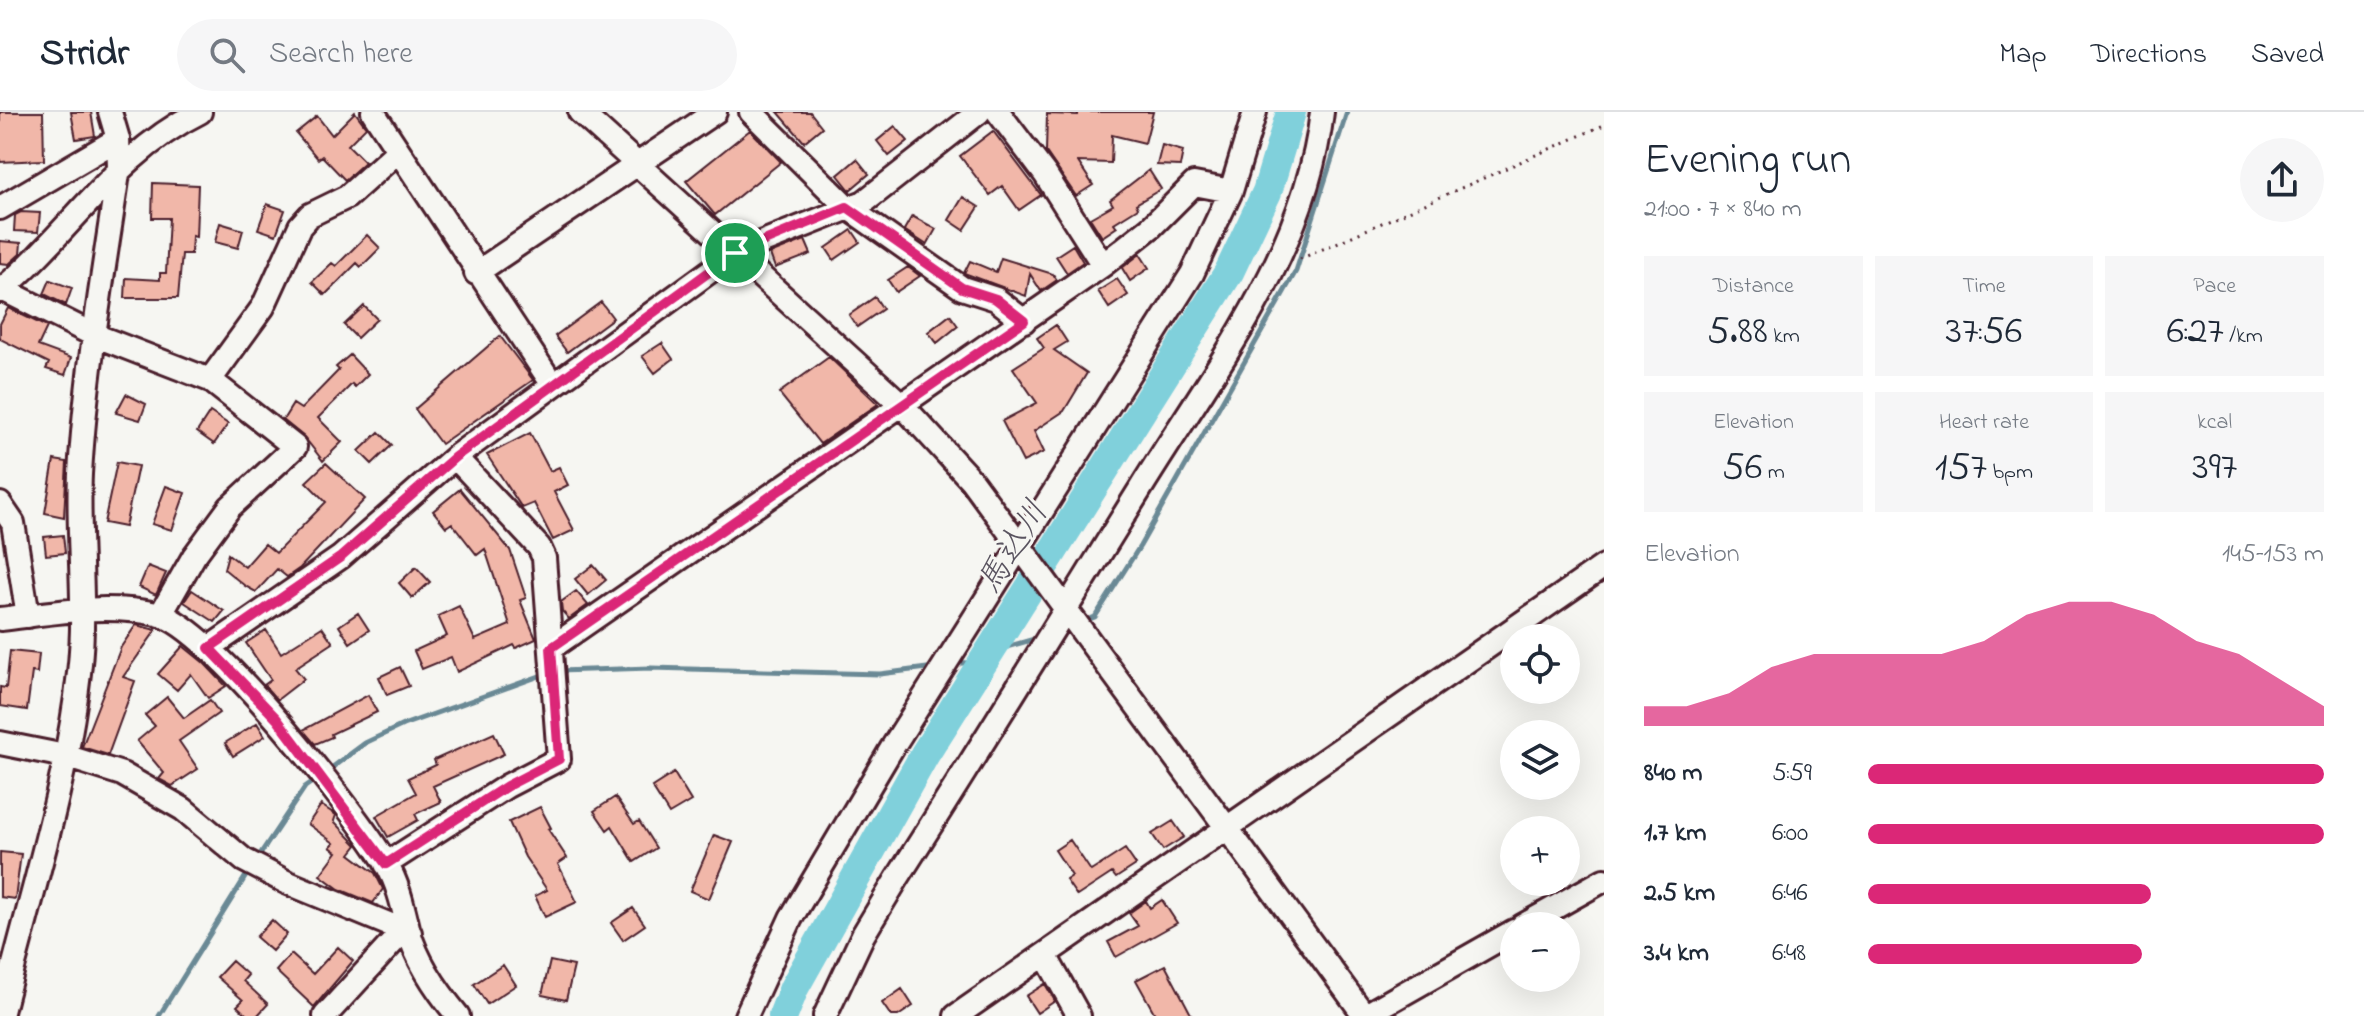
<!DOCTYPE html>
<html lang="en">
<head>
<meta charset="utf-8">
<style>
	:root { --surface:#fff; --page:#f6f6f7; --text:#1f2937; --muted:#747a83; --line:#e0e1e3; --accent:#db2777 }
	body { margin:0; font-family:"Indie Flower","Klee One",sans-serif; background:var(--page); color:var(--text); height:100vh; display:flex; flex-direction:column; font-size:30px; white-space:nowrap }
	* { box-sizing:border-box; margin:0 }
	p { font-size:26px; color:var(--muted) }
	.icon { flex:none; width:44px; height:44px; fill:none; stroke:currentColor; stroke-width:2; stroke-linecap:round; stroke-linejoin:round }
	.map { position:relative; flex:1; overflow:hidden }
	.drawer { display:flex; flex-direction:column; background:var(--surface); width:760px }
	.drawer>* { flex:none }
	.fabs { position:absolute; left:1500px; top:512px; display:grid; gap:16px }
	.fabs a { display:grid; place-items:center; width:80px; height:80px; border-radius:50%; background:var(--surface); box-shadow:0 8px 32px #0002; font-size:40px }
	.pin { position:absolute; display:grid; place-items:center; width:68px; height:68px; color:#fff; margin:-34px; border:4px solid #fff; border-radius:50%; box-shadow:0 2px 8px #0007 }
	.round { display:grid; place-items:center; flex:none; width:84px; height:84px; border-radius:42px; background:var(--page) }
	.summary { display:flex; align-items:center; justify-content:space-between; height:136px; padding:0 40px }
	h1 { font-size:44px; font-weight:600; line-height:60px }
	.figures { display:grid; grid-template-columns:repeat(3,1fr); gap:12px; height:136px; padding:8px 40px }
	.figures div { display:grid; align-content:center; border-radius:0px; background:var(--page); text-align:center }
	.figures b { font-size:40px; font-weight:600 }
	.figures small { font-size:22px; font-weight:400 }
	.figures p { font-size:22px }
	.chart { height:224px; padding:16px 40px }
	.chart p { display:flex; justify-content:space-between }
	.chart svg { width:100%; height:144px; margin-top:8px; fill:var(--accent); opacity:.7 }
	ul { padding:0 40px; list-style:none; font-size:26px }
	li { display:grid; grid-template-columns:128px 96px 1fr; align-items:center; height:60px }
	li i { height:20px; border-radius:10px; background:var(--accent) }
	header { display:flex; align-items:center; gap:48px; box-sizing:border-box; height:112px; padding:0 40px; background:var(--surface); border-bottom:2px solid var(--line) }
	header strong { font-size:38px }
	nav { display:flex; gap:44px; margin-inline-start:auto; font-size:28px }
	.search { width:560px; height:72px; background:var(--page); display:flex; align-items:center; gap:20px; box-sizing:border-box; padding:0 28px; border-radius:44px; color:var(--muted); font-size:30px }
	main { display:flex; flex:1; min-height:0 }
	.map>svg:first-child { display:block }
	.lines { fill:none; stroke-linecap:round; stroke-linejoin:round }
	.stream { stroke:#6a8995; stroke-width:5 }
	.river { stroke:#80d0db; stroke-width:30 }
	.building { fill:#f1b7a9; stroke:#4a1f2b; stroke-width:2 }
	.minor-casing { stroke:#4a1f2b; stroke-width:28 }
	.path { stroke:#4a1f2b; stroke-width:3; stroke-dasharray:2 6; stroke-linecap:butt }
	.minor { stroke:#f6f6f2; stroke-width:22 }
	.route-casing { stroke:#fff; stroke-width:16 }
	.route { stroke:#db2777; stroke-width:10 }
	.labels { text-anchor:middle; stroke-width:6; stroke-linejoin:round; paint-order:stroke }
	.water-label { font-size:34px; font-style:italic; fill:#5a5460; stroke:#f6f6f2 }
</style>
</head>
<body>
<header>
<strong>Stridr</strong>
<div class="search"><svg class="icon" aria-label="search" viewBox="0 0 24 24"><circle cx="10" cy="10" r="6"/><path d="M15 15l6 6"/></svg>Search here</div>
<nav><a>Map</a><a>Directions</a><a>Saved</a></nav>
</header>
<main>
<div class="map">
<svg width="1604" height="904" viewBox="0 0 1604 904">
	<rect width="100%" height="100%" fill="#f6f6f2"/>
	<filter id="ink" filterUnits="userSpaceOnUse"><feTurbulence type="fractalNoise" baseFrequency=".0125" numOctaves="2"/><feDisplacementMap in="SourceGraphic" scale="16" xChannelSelector="R" yChannelSelector="G"/><feConvolveMatrix kernelMatrix="1 2 1 2 8 2 1 2 1" color-interpolation-filters="sRGB"/></filter>
	<g filter="url(#ink)">
		<g class="lines">
			<path class="stream" d="M1081,510l14,-5 45,-71 156,-275 51,-159
				M953,552l20,-2 16,-10 49,-14
				M558,559l93,-3 229,6 55,-7
				M326,660l39,-29 38,-18 145,-52
				M257,747l48,-72 13,-9
				M159,904l90,-145"/>
			<path class="river" d="M783,904l11,-28 131,-234 304,-482 38,-80 24,-80"/>
		</g>
		<path class="building" d="M0,0h43l1,48 -44,2z
			M71,0h20l4,24 -19,3z
			M355,0l11,15 -18,18 17,17 -20,18 -23,-24 -4,3 -22,-26 21,-17 15,19z
			M778,0h32l12,15 -18,15z
			M1078,0h75l-8,31 -33,-8 -1,28 -33,-1 15,23 -17,11 -30,-44 1,-38 31,1z
			M895,14l13,15 -19,15 -12,-15z
			M750,18l31,32 -66,53 -29,-34z
			M993,19l48,64 -22,15 -17,-24 -12,9 -30,-39z
			M1162,33l21,6 -3,15 -23,-1z
			M857,47l12,15 -19,16 -12,-15z
			M1149,58l12,19 -25,15 2,4 -24,15 3,4 -15,10 -12,-19 23,-13 -3,-5z
			M153,71l45,2 -2,52 -4,-1 -1,18h-9l-4,44h-53l1,-20 34,2v-7h6l3,-55h-17z
			M963,85l16,10 -15,23 -15,-10z
			M267,92l18,6 -9,25 -18,-6z
			M21,100l19,1 -2,19 -24,-1 1,-16z
			M912,104l24,13 -9,16 -23,-15z
			M220,111l23,7 -5,18 -23,-6z
			M852,118l8,12 -26,18 -8,-12z
			M367,123l13,13 -19,19 -4,-4 -32,32 -13,-13 20,-19 4,3z
			M805,128l6,14 -36,14 -5,-14z
			M0,129l21,2 -1,11 -11,10 -9,-1z
			M1073,133l10,17 -16,11 -11,-17z
			M1140,142l9,14 -19,13 -8,-13z
			M1001,146l52,16 4,6 -16,11 -11,-17 -4,22 -62,-23 6,-12 26,11z
			M908,155l12,9 -24,16 -8,-12z
			M1117,167l11,16 -19,13 -11,-17z
			M50,168l22,8 -6,17 -22,-11z
			M875,185l8,12 -26,18 -8,-12z
			M601,190l12,16 -46,34 -12,-16z
			M364,194l13,13 -20,19 -13,-13z
			M8,196l39,19 -9,19 33,12 -6,17 -19,-6 3,-6 -49,-24v-15z
			M950,203l8,11 -21,17 -9,-11z
			M1056,213l11,17 -13,8 33,23 -23,38 -30,20 10,21 -21,10 -21,-41 35,-18 -24,-35 31,-20 -7,-10z
			M500,224l33,44 -92,64 -26,-35z
			M662,231l11,16 -18,14 -13,-17z
			M350,243l18,19 -13,13 -3,-3 -34,34 24,24 -19,19 -19,-24 -21,-17 10,-16 8,5 38,-39 -3,-3z
			M829,245l49,47 -58,40 -41,-51z
			M126,282l20,10 -6,16 -24,-7z
			M210,300l18,12 -14,20 -17,-12z
			M379,320l13,13 -20,19 -13,-13z
			M530,321l20,38 9,-4 9,18 -14,7 20,38 -21,10 -19,-37 -12,5 -35,-53z
			M54,348l13,2 -3,55 -19,-4z
			M117,350l21,4 -13,61 -21,-4z
			M326,351l39,36 -65,69 -13,9 -10,-8 -21,23 -11,-6 -21,-17 4,-15 17,13 20,-23 11,9 50,-51 -20,-20z
			M166,374l19,7 -13,37 -20,-6z
			M460,377l50,61 16,48 -6,2 16,39 -20,9 -2,-3 -57,27 -6,-15 -29,12 -8,-18 33,-15 -9,-20 21,-10 16,34 35,-15 -25,-76 -8,6 -25,-32 -6,4 -13,-16z
			M63,423l2,18 -19,2 -2,-18z
			M593,453l13,15 -18,15 -13,-16z
			M148,454l18,7 -10,22 -17,-8z
			M416,455l14,15 -18,16 -13,-15z
			M192,478l32,21 -9,11 -31,-20z
			M576,479l12,14 -19,14 -7,-8 -1,-9z
			M358,501l11,17 -19,13 -11,-17z
			M136,513l20,5 -33,47 12,4 -27,74 -26,-8 39,-100z
			M322,515l11,16 -38,25 9,11 -27,21 -13,-15 7,-5 -25,-37 20,-13 15,23z
			M183,534l21,17 22,23 -18,12 -17,-24 -14,16 -19,-16z
			M10,539l29,3 -2,19 -5,-1 -5,38 -27,-4v-19l6,1z
			M400,555l9,19 -22,9 -8,-18z
			M368,583l9,17 -46,22 1,3 -17,7 -12,-14z
			M167,585l17,21 26,-18 9,13 -40,28 19,28 -26,17 -13,-7 5,-6 -27,-32 18,-15 -10,-11z
			M257,611l8,13 -32,20 -8,-13z
			M494,621l10,21 -71,32 8,16 -26,12 3,6 -30,17 -12,-21 40,-23 -8,-15 28,-13 -2,-5z
			M674,661l17,28 -22,13 -17,-27z
			M615,685l19,27 5,-3 17,27 -22,14 -22,-36 -5,4 -13,-19z
			M321,693l15,10 -2,6 23,24 -7,9 25,19 8,16 -10,14 -34,-14 -19,-14 17,-23 -7,-5 4,-4 -26,-19z
			M540,695l11,21 -3,1 19,29 -9,6 19,38 -32,15 -10,-21 12,-6 -22,-33 -16,-35z
			M1173,709l11,16 -21,13 -11,-16z
			M714,723l19,7 -24,57 -19,-8z
			M1070,728l21,31 34,-22 11,16 -20,13 -4,-5 -35,23 -11,-16 6,-4 -17,-26z
			M0,740l21,2 -6,45 -15,-2z
			M1162,788l15,23 -61,34 -8,-15 30,-16 -9,-13 17,-12 4,7z
			M633,796l12,17 -22,15 -12,-17z
			M272,808l15,14 -15,17 -16,-14z
			M338,835l15,14 -39,46 -38,-36 15,-17 22,20z
			M232,849l16,14 -5,6 25,23 -11,12h-9l-11,-10 6,-6 -26,-23z
			M550,849l24,5 -8,34 -24,-5z
			M503,853l13,20 -29,19 -13,-20z
			M1165,853l17,32 10,19h-36l-20,-36z
			M1045,872l10,17 -18,12 -11,-17z
			M902,877l11,17 -15,10h-7l-9,-13z"/>
		<g class="lines">
			<defs>
				<path id="minor" d="M373,0l180,273
					M580,0l322,293 69,75 394,536
					M751,0l96,95 115,81 34,11 28,22
					M998,0l47,62 58,91
					M0,96l118,-69
					M476,161l239,-161
					M2,177l92,46 116,45 85,67 -65,60 -36,49 -33,58
					M0,179c70,-58 116,-138 200,-179
					M210,268l53,-73 37,-81 10,-11 37,-18 51,-46
					M0,392l13,19 15,93
					M0,507c53,-6 104,-16 157,-5 52,10 200,200 229,249 13,23 17,44 23,69 8,29 30,61 49,84
					M209,536l132,-91 114,-100 280,-204 129,-51 115,-90
					M551,536l552,-383 48,-38 43,-43 37,7
					M0,631l65,13 57,18 61,35 61,51 42,22 124,51
					M386,752l121,-78 52,-27 -15,-201 -5,-11 -84,-90
					M1522,814l82,-46
					M1045,843l34,61
					M1,904c27,-113 65,-227 78,-343 8,-66 -2,-132 1,-199 6,-103 24,-205 39,-307l-1,-28 -8,-27
					M325,904l78,-85
					M746,904l45,-98 101,-170 300,-474 39,-83 24,-79
					M825,904l38,-81 35,-58c82,-128 161,-257 241,-386 73,-119 167,-237 183,-379
					M956,904l648,-450
					M1364,904l150,-85"/>
			</defs>
			<use href="#minor" class="minor-casing"/>
			<path class="path" d="M1300,147l304,-134"/>
			<use href="#minor" class="minor"/>
		</g>
	</g>
	<g class="lines" filter="url(#ink)">
		<defs>
			<path id="route" d="M847,95l115,81 34,11 28,22 -473,327 8,111 -52,27 -121,78 -109,-145 -68,-71 132,-91 114,-100 280,-204z"/>
		</defs>
		<use href="#route" class="route-casing"/>
		<use href="#route" class="route"/>
	</g>
	<g class="labels">
		<g class="water-label">
			<text transform="translate(1011 434) rotate(-58)" y="12">馬込川</text>
		</g>
	</g>
</svg>
<div class="fabs">
<a><svg class="icon" aria-label="locate" viewBox="0 0 24 24"><circle cx="12" cy="12" r="6"/><path d="M12 2v4M12 18v4M2 12h4M18 12h4"/></svg></a>
<a><svg class="icon" aria-label="layers" viewBox="0 0 24 24"><path d="M12 4l9 5-9 5-9-5zM3 14l9 5 9-5"/></svg></a>
<a>+</a>
<a>−</a>
</div>
<div class="pin" style="left:735px;top:141px;background:#1e9e55"><svg class="icon" aria-label="arrive" viewBox="0 0 24 24"><path d="M6 21V4h12l-3 4 3 4H6"/></svg></div>
</div>
<section class="drawer">
<div class="summary"><div><h1>Evening run</h1><p>21:00 · 7 × 840 m</p></div><a class="round"><svg class="icon" aria-label="share" viewBox="0 0 24 24"><path d="M12 15V3M7 8l5-5 5 5M5 13v7h14v-7"/></svg></a></div>
<div class="figures">
<div><p>Distance</p><b>5.88<small> km</small></b></div>
<div><p>Time</p><b>37:56</b></div>
<div><p>Pace</p><b>6:27<small> /km</small></b></div>
</div>
<div class="figures">
<div><p>Elevation</p><b>56<small> m</small></b></div>
<div><p>Heart rate</p><b>157<small> bpm</small></b></div>
<div><p>kcal</p><b>397</b></div>
</div>
<div class="chart"><p><span>Elevation</span>145–153 m</p>
<svg viewBox="0 0 160 44" preserveAspectRatio="none"><path d="M0 44V38L10 38L20 34L30 26L40 22L50 22L60 22L70 22L80 18L90 10L100 6L110 6L120 10L130 18L140 22L150 30L160 38V44z"/></svg>
</div>
<ul>
<li><b>840 m</b>5:59<i style="width:100%"></i></li>
<li><b>1.7 km</b>6:00<i style="width:100%"></i></li>
<li><b>2.5 km</b>6:46<i style="width:62%"></i></li>
<li><b>3.4 km</b>6:48<i style="width:60%"></i></li>
</ul>
</section>
</main>
</body>
</html>
